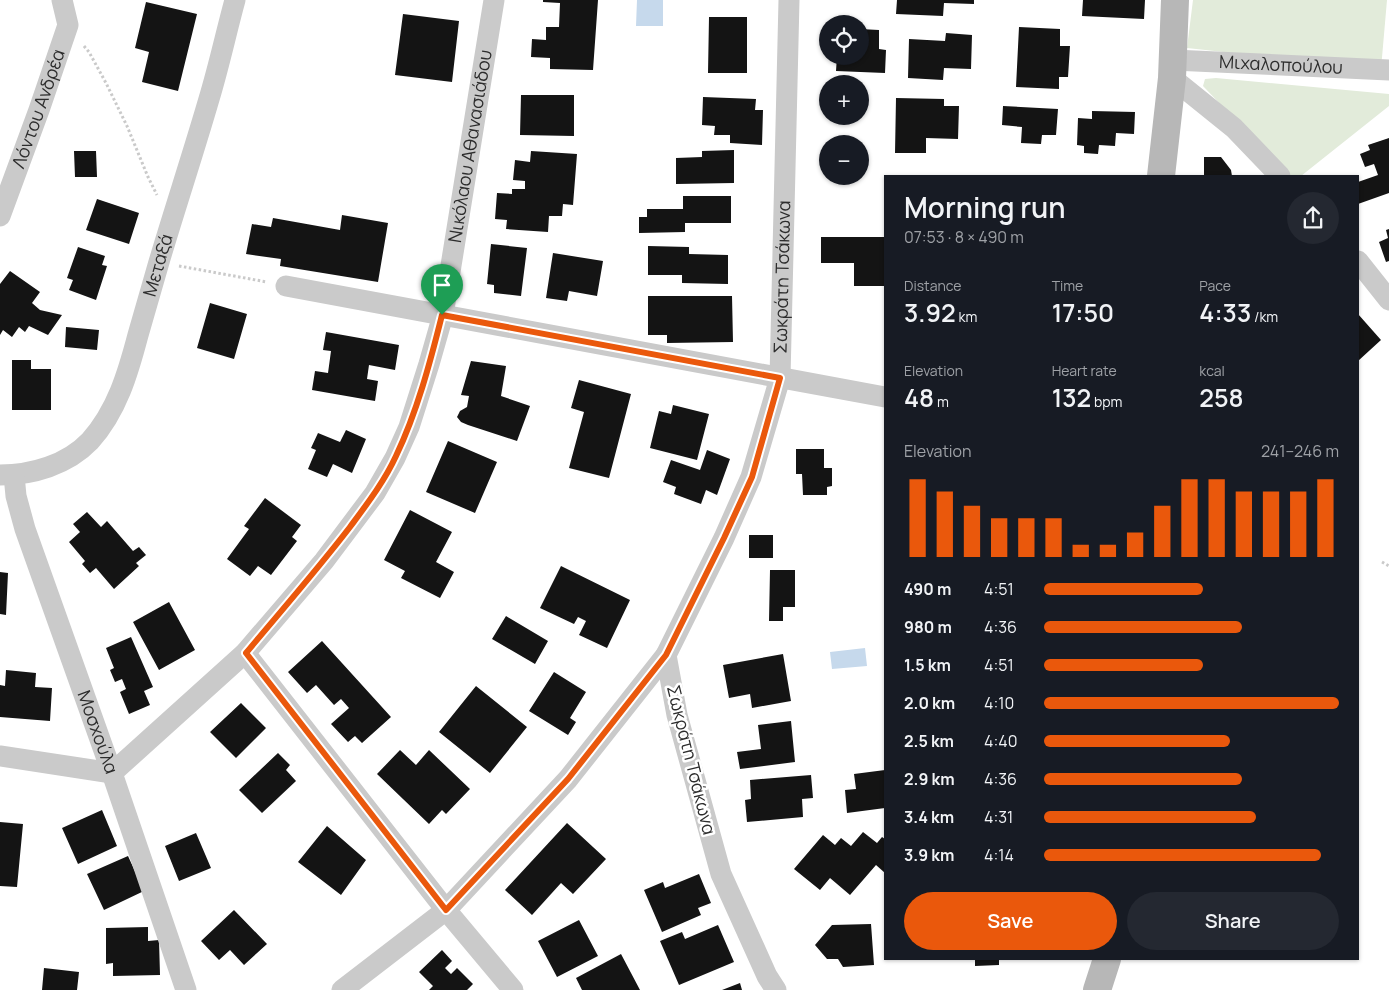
<!DOCTYPE html>
<html lang="en">
<head>
<meta charset="utf-8">
<style>
	:root { --surface:#171b24; --page:#242831; --text:#f1f3f6; --muted:#9ea1a6; --accent:#ea580c }
	body { margin:0; font-family:Manrope,sans-serif; background:var(--page); color:var(--text); height:100vh; display:flex; flex-direction:column; font-size:19px; white-space:nowrap }
	* { box-sizing:border-box; margin:0 }
	p { font-size:16px; color:var(--muted) }
	.icon { flex:none; width:28px; height:28px; fill:none; stroke:currentColor; stroke-width:2; stroke-linecap:round; stroke-linejoin:round }
	.map { position:relative; flex:1; overflow:hidden }
	.side { position:absolute; left:884px; top:175px; width:475px; height:785px; display:flex; flex-direction:column; background:var(--surface); border-radius:0px; box-shadow:0 1px 4px #0004 }
	.side>* { flex:none }
	.fabs { position:absolute; left:819px; top:15px; display:grid; gap:10px }
	.fabs a { display:grid; place-items:center; width:50px; height:50px; border-radius:50%; background:var(--surface); box-shadow:0 1px 4px #0004; font-size:25px }
	.pin { position:absolute; display:grid; place-items:center; width:42px; height:42px; color:#fff; margin:-51px -21px; border-radius:50% 50% 50% 0; rotate:-45deg; box-shadow:0 0 5px #0007 }
	.pin .icon { rotate:45deg }
	.round { display:grid; place-items:center; flex:none; width:52px; height:52px; border-radius:26px; background:var(--page) }
	.summary { display:flex; align-items:center; justify-content:space-between; height:85px; padding:0 20px }
	h1 { font-size:28px; font-weight:600; line-height:38px }
	.stats { display:grid; grid-template-columns:repeat(3,1fr); gap:8px; height:85px; padding:5px 20px }
	.stats div { display:grid; align-content:center }
	.stats b { font-size:25px; font-weight:600 }
	.stats small { font-size:14px; font-weight:400 }
	.stats p { font-size:14px }
	.chart { height:140px; padding:10px 20px }
	.chart p { display:flex; justify-content:space-between }
	.chart svg { width:100%; height:90px; margin-top:5px; stroke:var(--accent); stroke-width:6 }
	.button { display:flex; gap:10px; margin-top:auto; padding:10px 20px }
	.button a { flex:1; height:58px; border-radius:30px; background:var(--accent); color:#fff; font-size:20px; font-weight:600; line-height:58px; text-align:center }
	.button a+a { background:var(--page); color:var(--text) }
	ul { padding:0 20px; list-style:none; font-size:16px }
	li { display:grid; grid-template-columns:80px 60px 1fr; align-items:center; height:38px }
	li i { height:12px; border-radius:6px; background:var(--accent) }
	.map>svg:first-child { display:block }
	.green { fill:#e2ebda }
	.water { fill:#c6d9ec }
	.building { fill:#141414 }
	.lines { fill:none; stroke-linecap:round; stroke-linejoin:round }
	.path { stroke:#cacaca; stroke-width:3; stroke-dasharray:2.5 2.5; stroke-linecap:butt }
	.street { stroke:#cacaca; stroke-width:21 }
	.secondary { stroke:#b7b7b7; stroke-width:28 }
	.route-casing { stroke:#fff; stroke-width:10 }
	.route { stroke:#ea580c; stroke-width:6 }
	.labels { text-anchor:middle; stroke-width:5; stroke-linejoin:round; paint-order:stroke }
	.street-label { font-size:18px; fill:#2d2d2d; stroke:#fff }
</style>
</head>
<body>
<div class="map">
<svg width="1389" height="990" viewBox="0 0 1389 990">
	<rect width="100%" height="100%" fill="#fff"/>
	<path class="green" d="M1193,0h194l-6,69 -194,-21z
		M1216,78l173,16v12l-88,70h-12l-86,-90 2,-7z"/>
	<path class="water" d="M637,0h26v26h-27z
		M865,648l2,18 -35,3 -2,-17z"/>
	<path class="building" d="M543,0h55l-5,70 -43,-1v-11l-19,-1 1,-18 14,1v-13h13l1,-24 -17,-1z
		M897,0h77v4l-30,-1 -1,13 -47,-2z
		M1083,0h62l-1,19 -62,-3z
		M146,2l51,12 -19,77 -36,-9 7,-30 -14,-4z
		M403,14l56,7 -7,61 -57,-7z
		M709,17h38v56h-39z
		M1019,27l41,2v17h10l-2,31h-9v12l-43,-2z
		M860,29l19,1v19l7,1 -1,23 -49,-2 1,-15h23z
		M946,33l26,2 -1,34 -27,-1 -1,12 -35,-2 1,-39 36,2z
		M521,95h53v41l-54,-1z
		M703,97l53,2 -1,11h8l-1,35 -32,-2v-8h-16l1,-9 -13,-1z
		M896,98l48,1v7h15l-1,33 -32,-1v15h-31z
		M1003,106l55,3 -2,26h-14l-1,9 -20,-1 1,-16 -20,-2z
		M1092,111l43,1 -1,22 -18,-1 -1,13 -16,-1 -1,9 -14,-1v-7l-7,-1 1,-27 14,1z
		M1389,138v55l-31,11v-22l20,-7 -4,-11 -9,3 -5,-13 10,-4 -2,-5z
		M734,150v33l-58,1v-26l26,-1v-6z
		M74,151h22l1,26h-22z
		M531,151l46,3 -4,51 -10,-1 -1,12h-13l-1,16 -42,-3 1,-9 -12,-1 2,-26 15,1v-5h13v-8l-12,-1 2,-20 15,2z
		M1204,157h17l10,13 1,6h-28z
		M683,196h48v27h-46v9l-46,1v-16h8v-8h36z
		M97,199l42,14 -10,31 -43,-14z
		M342,215l46,8 -10,59 -98,-16 1,-7 -35,-5 6,-30 19,3 2,-9 67,12z
		M1389,229v32l-3,1 -7,-20 9,-4 -2,-8z
		M821,237h64v49h-31v-23h-33z
		M491,244l36,4 -6,48 -27,-3v-8l-7,-1z
		M648,246l41,1v7l39,1v29l-46,-1v-8h-34z
		M78,247l27,9 -3,9 5,1 -11,34 -27,-10 4,-10 -6,-2z
		M553,253l50,8 -6,35 -28,-5 -2,10 -21,-3z
		M10,271l30,21 -8,11 8,7 22,5 -14,20 -19,-9 -4,6 -6,-5 -7,10 -9,-7 -3,5v-51z
		M648,296h84l1,46 -66,1v-8h-19z
		M210,303l37,11 -13,45 -37,-11z
		M1358,314l23,26 -23,21z
		M66,327l33,3 -2,20 -32,-3z
		M326,332l73,13 -4,25 -26,-5 -2,14 11,2 -3,20 -63,-11 3,-19 13,2 3,-22 -8,-1z
		M12,360h19v9h20v41h-39z
		M471,361l35,5 -5,30 29,10 -13,35 -49,-16 -7,-3 -4,-5 3,-6 7,-4 2,-11 -8,-1z
		M579,380l52,14 -22,84 -40,-10 15,-56 -13,-4z
		M673,405l36,9 -12,46 -47,-12 9,-37 12,3z
		M346,430l20,9 -14,34 -19,-9 -6,13 -19,-8 8,-19 -5,-2 7,-15 22,9z
		M448,441l49,21 -22,51 -49,-21z
		M796,449h28v19h8v18l-5,1v8h-24l-1,-21h-6z
		M707,450l23,9 -13,36 -11,-5 -5,14 -27,-10 2,-7 -13,-5 8,-22 29,10z
		M265,498l36,27 -9,12 5,4 -26,34 -13,-9 -8,10 -23,-17 22,-30 -5,-3z
		M410,510l42,22 -16,30 18,10 -14,26 -39,-20 4,-7 -21,-11z
		M87,512l14,15 6,-6 26,30 6,-4 7,8 -10,8 3,3 -25,23 -18,-21 -6,5 -8,-9 3,-3 -16,-19 11,-10 -7,-8z
		M749,535h24v23h-24z
		M561,566l69,34 -23,48 -28,-13 7,-14 -8,-4 -4,7 -34,-16z
		M770,570h25v37h-12v14h-14z
		M0,572l8,1 -2,42 -6,-1z
		M169,602l26,48 -36,20 -26,-48z
		M506,616l42,25 -13,23 -43,-25z
		M131,637l22,50 -9,4 6,14 -21,9 -9,-22 6,-3 -4,-10 -7,3 -5,-12 4,-2 -8,-20z
		M322,641l69,76 -29,26 -7,-7 -7,6 -17,-18 18,-16 -8,-9 -7,6 -18,-20 -9,8 -19,-21z
		M783,654l8,47 -39,7 -2,-14 -21,4 -6,-33z
		M6,670l30,3 -1,14 17,1 -2,33 -50,-4v-32l5,1z
		M554,672l32,20 -16,26 6,4 -8,13 -39,-24z
		M476,686l51,41 -37,46 -51,-41z
		M241,703l25,25 -30,30 -26,-26z
		M791,721l4,41 -55,7 -3,-17 24,-3 -3,-24z
		M400,750l16,15 13,-15 41,39 -24,25 -4,-4 -13,14 -52,-50z
		M278,753l12,12 -4,5 10,11 -34,32 -23,-23z
		M885,770v38l-38,5 -2,-23 11,-1 -2,-15z
		M811,775l2,23 -11,1 1,18 -56,5 -2,-22 6,-1 -1,-19z
		M102,810l15,36 -39,18 -16,-36z
		M0,822l23,2 -6,63 -17,-1z
		M567,823l39,36 -33,35 -12,-11 -29,32 -27,-25z
		M327,826l39,34 -25,35 -43,-33z
		M863,832l14,11 5,-6 3,2v34l-9,-8 -26,30 -20,-17 -10,12 -26,-21 29,-34 12,10 6,-7 10,8z
		M196,833l15,35 -32,13 -14,-35z
		M128,856l16,35 -40,19 -17,-36z
		M699,874l12,29 -13,5 3,7 -39,17 -18,-42 19,-8 2,6z
		M234,910l33,34 -23,21 -14,-15 -11,10 -18,-19z
		M579,920l19,36 -41,21 -19,-36z
		M871,924l3,41 -31,2 -5,-8h-11l-12,-14 17,-20z
		M718,925l16,37 -55,23 -19,-44 22,-9 3,7z
		M148,927v14l11,-1 1,35 -47,1v-13l-7,1v-36z
		M442,950l10,11 -7,7 6,6 6,-6 16,16 -6,6h-38l4,-4 -14,-14z
		M621,954l19,36h-58l-6,-12z
		M975,959h24v6l-24,1z
		M44,968l35,4 -2,18h-35z
		M740,983l2,7h-20z"/>
	<g class="lines">
		<path class="path" d="M84,46l5,6 17,31 21,43 21,51 9,18
			M179,266l88,16
			M1382,562l7,4"/>
		<g class="street">
			<path id="s1" d="M1173,60l216,10"/>
			<path d="M1172,78l62,50 46,48"/>
			<path id="s2" d="M0,216l39,-106 29,-85 -6,-25"/>
			<path d="M1358,261l31,39"/>
			<path d="M286,286l599,111"/>
			<path id="s3" d="M0,475c32,0 67,-10 90,-34 27,-30 38,-68 48,-106 7,-24 14,-48 21,-73 16,-54 34,-108 50,-163 10,-33 17,-66 26,-99"/>
			<path id="s4" d="M14,475l2,21 9,33 87,244 74,217"/>
			<path d="M245,653l201,257 67,80"/>
			<path id="s5" d="M0,756l112,17 133,-120 79,-92 51,-68 20,-35 14,-31 20,-63 14,-49 51,-315"/>
			<path d="M342,990l104,-80 122,-131 98,-124"/>
			<path id="s6" d="M776,990l-9,-14 -46,-102 -44,-159 -11,-60 58,-117 27,-61 29,-99 9,-378"/>
		</g>
		<path class="secondary" d="M1161,176l11,-98 3,-78
			M1097,990l10,-31"/>
	</g>
	<g class="lines">
		<defs>
			<path id="route" d="M442,315l338,63 -28,99 -28,61 -58,117 -98,124 -122,131 -200,-257c35,-42 71,-83 104,-126 17,-23 34,-45 46,-71 21,-44 34,-93 46,-141z"/>
		</defs>
		<use href="#route" class="route-casing"/>
		<use href="#route" class="route"/>
	</g>
	<g class="labels">
		<g class="street-label">
			<text dy="6" stroke="none"><textPath href="#s1" startOffset="108">Μιχαλοπούλου</textPath></text>
			<text dy="6" stroke="none"><textPath href="#s2" startOffset="114">Λόντου Ανδρέα</textPath></text>
			<text dy="6" stroke="none"><textPath href="#s5" startOffset="861">Νικόλαου Αθανασιάδου</textPath></text>
			<text dy="6" stroke="none"><textPath href="#s3" startOffset="289">Μεταξά</textPath></text>
			<text dy="6" stroke="none"><textPath href="#s6" startOffset="756">Σωκράτη Τσάκωνα</textPath></text>
			<text dy="6" stroke="none"><textPath href="#s4" startOffset="271">Μοσχούλα</textPath></text>
			<text transform="translate(691 760) rotate(76)" y="6">Σωκράτη Τσάκωνα</text>
		</g>
	</g>
</svg>
<div class="fabs">
<a><svg class="icon" aria-label="locate" viewBox="0 0 24 24"><circle cx="12" cy="12" r="6"/><path d="M12 2v4M12 18v4M2 12h4M18 12h4"/></svg></a>
<a>+</a>
<a>−</a>
</div>
<div class="pin" style="left:442px;top:315px;background:#1e9e55"><svg class="icon" aria-label="arrive" viewBox="0 0 24 24"><path d="M6 21V4h12l-3 4 3 4H6"/></svg></div>
<section class="side">
<div class="summary"><div><h1>Morning run</h1><p>07:53 · 8 × 490 m</p></div><a class="round"><svg class="icon" aria-label="share" viewBox="0 0 24 24"><path d="M12 15V3M7 8l5-5 5 5M5 13v7h14v-7"/></svg></a></div>
<div class="stats">
<div><p>Distance</p><b>3.92<small> km</small></b></div>
<div><p>Time</p><b>17:50</b></div>
<div><p>Pace</p><b>4:33<small> /km</small></b></div>
</div>
<div class="stats">
<div><p>Elevation</p><b>48<small> m</small></b></div>
<div><p>Heart rate</p><b>132<small> bpm</small></b></div>
<div><p>kcal</p><b>258</b></div>
</div>
<div class="chart"><p><span>Elevation</span>241–246 m</p>
<svg viewBox="0 0 160 44" preserveAspectRatio="none"><path d="M5 44V6M15 44V12M25 44V19M35 44V25M45 44V25M55 44V25M65 44V38M75 44V38M85 44V32M95 44V19M105 44V6M115 44V6M125 44V12M135 44V12M145 44V12M155 44V6"/></svg>
</div>
<ul>
<li><b>490 m</b>4:51<i style="width:54%"></i></li>
<li><b>980 m</b>4:36<i style="width:67%"></i></li>
<li><b>1.5 km</b>4:51<i style="width:54%"></i></li>
<li><b>2.0 km</b>4:10<i style="width:100%"></i></li>
<li><b>2.5 km</b>4:40<i style="width:63%"></i></li>
<li><b>2.9 km</b>4:36<i style="width:67%"></i></li>
<li><b>3.4 km</b>4:31<i style="width:72%"></i></li>
<li><b>3.9 km</b>4:14<i style="width:94%"></i></li>
</ul>
<div class="button"><a>Save</a><a>Share</a></div>
</section>
</div>
</body>
</html>
